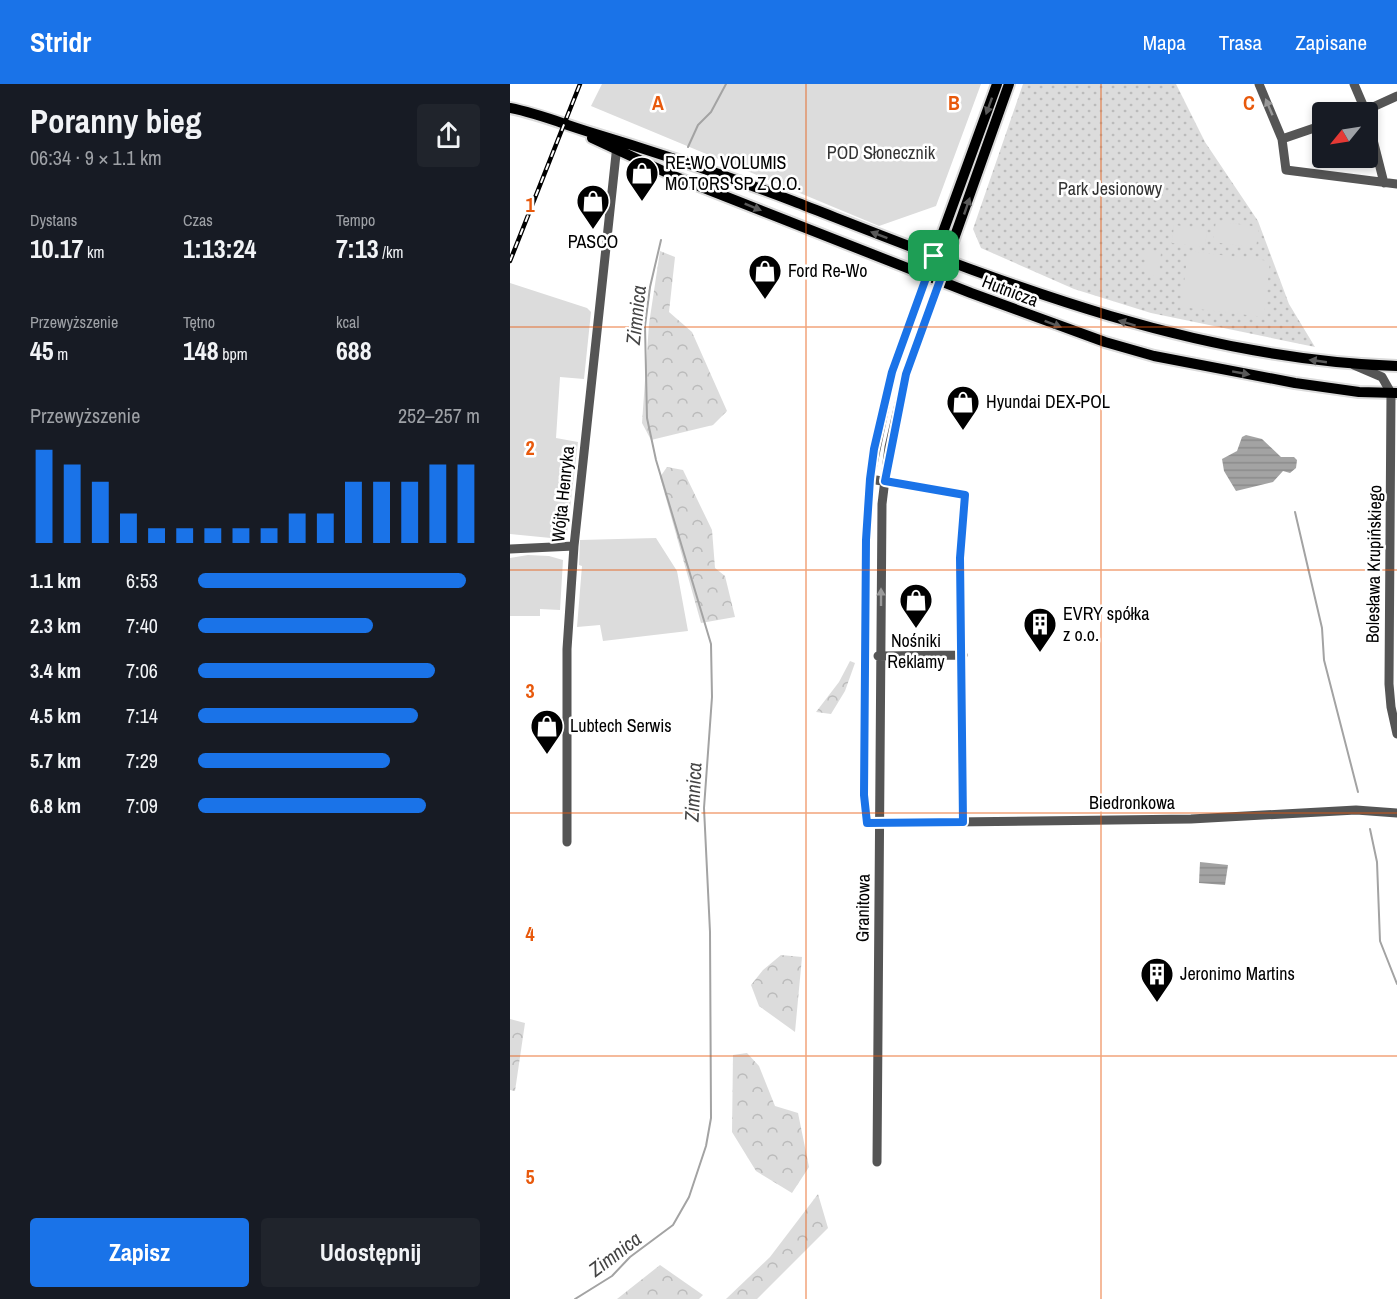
<!DOCTYPE html>
<html lang="pl">
<head>
<meta charset="utf-8">
<style>
	:root { --surface:#171b24; --page:#20242c; --text:#f1f3f6; --muted:#9ea1a6; --accent:#1a73e8 }
	body { margin:0; font-family:"Archivo Narrow",sans-serif; background:var(--page); color:var(--text); height:100vh; display:flex; flex-direction:column; font-size:22px; white-space:nowrap }
	* { box-sizing:border-box; margin:0 }
	p { font-size:20px; color:var(--muted) }
	.icon { flex:none; width:33px; height:33px; fill:none; stroke:currentColor; stroke-width:2; stroke-linecap:round; stroke-linejoin:round }
	.map { position:relative; flex:1; overflow:hidden }
	.side { display:flex; flex-direction:column; background:var(--surface); width:510px }
	.side>* { flex:none }
	.needle { width:39px; rotate:240deg }
	.tools { position:absolute; left:802px; top:18px; display:grid; gap:12px }
	.tools a { display:grid; place-items:center; width:66px; height:66px; border-radius:6px; background:var(--surface); box-shadow:0 3px 9px #0003; font-size:30px }
	.pin { position:absolute; display:grid; place-items:center; width:51px; height:51px; color:#fff; margin:-26px; border-radius:12px; box-shadow:0 3px 9px #0006 }
	.round { display:grid; place-items:center; flex:none; width:63px; height:63px; border-radius:6px; background:var(--page) }
	.head { display:flex; align-items:center; justify-content:space-between; height:102px; padding:0 30px }
	h1 { font-size:33px; font-weight:700; line-height:45px }
	.stats { display:grid; grid-template-columns:repeat(3,1fr); gap:9px; height:102px; padding:6px 30px }
	.stats div { display:grid; align-content:center }
	.stats b { font-size:26px; font-weight:700 }
	.stats small { font-size:16px; font-weight:400 }
	.stats p { font-size:16px }
	.chart { height:168px; padding:12px 30px }
	.chart p { display:flex; justify-content:space-between }
	.chart svg { width:100%; height:108px; margin-top:6px; stroke:var(--accent); stroke-width:6 }
	.primary-button { display:flex; gap:12px; margin-top:auto; padding:12px 30px }
	.primary-button a { flex:1; height:69px; border-radius:6px; background:var(--accent); color:#fff; font-size:24px; font-weight:700; line-height:69px; text-align:center }
	.primary-button a+a { background:var(--page); color:var(--text) }
	ul { padding:0 30px; list-style:none; font-size:20px }
	li { display:grid; grid-template-columns:96px 72px 1fr; align-items:center; height:45px }
	li i { height:15px; border-radius:8px; background:var(--accent) }
	header { display:flex; align-items:center; gap:36px; box-sizing:border-box; height:84px; padding:0 30px; background:var(--accent); color:#fff }
	header strong { font-size:28px }
	nav { display:flex; gap:33px; margin-inline-start:auto; font-size:21px }
	main { display:flex; flex:1; min-height:0 }
	.map>svg:first-child { display:block }
	.grass { fill:url(#grass-dots) }
	.forest { fill:url(#forest-crowns) }
	.garden { fill:#dcdcdc }
	.water { fill:url(#water-rules) }
	.lines { fill:none; stroke-linecap:round; stroke-linejoin:round }
	.stream { stroke:#a3a3a3; stroke-width:2 }
	.major-casing { stroke:#dbdbdb; stroke-width:14 }
	.minor { stroke:#555; stroke-width:9 }
	.major { stroke:#000; stroke-width:10 }
	.rail-casing { stroke:#000; stroke-width:4.5 }
	.rail { stroke:#fff; stroke-width:2; stroke-dasharray:7; stroke-linecap:butt }
	.oneway { fill:#595959 }
	.oneway2 { fill:#999 }
	.route-casing { stroke:#fff; stroke-width:12 }
	.route { stroke:#1a73e8; stroke-width:8 }
	.grid { fill:none; stroke:#e8590c; stroke-width:1.5; stroke-opacity:0.55 }
	.labels { text-anchor:middle; stroke-width:5; stroke-linejoin:round; paint-order:stroke }
	.park-label { font-size:18px; fill:#333; stroke:#fff }
	.poi-label { font-size:18px; fill:#000; stroke:#fff; text-anchor:start }
	.street-label { font-size:18px; fill:#000; stroke:#fff }
	.water-label { font-size:20px; font-style:italic; fill:#444; stroke:#fff }
	.grid-label { font-size:20px; text-anchor:middle; font-weight:bold; fill:#e8590c; stroke:#fff; stroke-width:5; stroke-linejoin:round; paint-order:stroke }
</style>
</head>
<body>
<header>
<strong>Stridr</strong>
<nav><a>Mapa</a><a>Trasa</a><a>Zapisane</a></nav>
</header>
<main>
<section class="side">
<div class="head"><div><h1>Poranny bieg</h1><p>06:34 · 9 × 1.1 km</p></div><a class="round"><svg class="icon" aria-label="share" viewBox="0 0 24 24"><path d="M12 15V3M7 8l5-5 5 5M5 13v7h14v-7"/></svg></a></div>
<div class="stats">
<div><p>Dystans</p><b>10.17<small> km</small></b></div>
<div><p>Czas</p><b>1:13:24</b></div>
<div><p>Tempo</p><b>7:13<small> /km</small></b></div>
</div>
<div class="stats">
<div><p>Przewyższenie</p><b>45<small> m</small></b></div>
<div><p>Tętno</p><b>148<small> bpm</small></b></div>
<div><p>kcal</p><b>688</b></div>
</div>
<div class="chart"><p><span>Przewyższenie</span>252–257 m</p>
<svg viewBox="0 0 160 44" preserveAspectRatio="none"><path d="M5 44V6M15 44V12M25 44V19M35 44V32M45 44V38M55 44V38M65 44V38M75 44V38M85 44V38M95 44V32M105 44V32M115 44V19M125 44V19M135 44V19M145 44V12M155 44V12"/></svg>
</div>
<ul>
<li><b>1.1 km</b>6:53<i style="width:95%"></i></li>
<li><b>2.3 km</b>7:40<i style="width:62%"></i></li>
<li><b>3.4 km</b>7:06<i style="width:84%"></i></li>
<li><b>4.5 km</b>7:14<i style="width:78%"></i></li>
<li><b>5.7 km</b>7:29<i style="width:68%"></i></li>
<li><b>6.8 km</b>7:09<i style="width:81%"></i></li>
</ul>
<div class="primary-button"><a>Zapisz</a><a>Udostępnij</a></div>
</section>
<div class="map">
<svg width="887" height="1215" viewBox="0 0 887 1215">
	<defs>
		<pattern id="grass-dots" width="8" height="8" patternUnits="userSpaceOnUse" patternTransform="scale(1.5)"><rect width="8" height="8" fill="#dcdcdc"/><path d="M2 2h.1M6 6h.1" fill="none" stroke="#bbb" stroke-width="1.8" stroke-linecap="round"/></pattern>
		<pattern id="forest-crowns" width="20" height="18" patternUnits="userSpaceOnUse" patternTransform="scale(1.5)"><rect width="20" height="18" fill="#dcdcdc"/><path d="M2 6a3 3 0 1 1 6 0M12 15a3 3 0 1 1 6 0" fill="none" stroke="#bbb"/></pattern>
		<pattern id="water-rules" width="6" height="5" patternUnits="userSpaceOnUse" patternTransform="scale(1.5)"><rect width="6" height="5" fill="#a3a3a3"/><path d="M0 2.5h6" fill="none" stroke="#8b8b8b"/></pattern>
	</defs>
	<rect width="100%" height="100%" fill="#fff"/>
	<path class="grass" d="M513,0h153l29,58 53,79 31,83 26,43 -164,-34 -77,-24 -93,-41 -8,-19z"/>
	<path class="forest" d="M150,167l15,6 -6,55 23,20 35,79 -14,14 -62,15 -9,-17 7,-99z
		M157,383l16,3 29,60 3,38 10,8 10,41 -34,6 -41,-146z
		M340,577l5,2 -10,28 -14,23 -15,-2 23,-30z
		M271,871l21,2 -7,75 -36,-26 -8,-21 12,-15z
		M0,935l15,4 -10,68 -5,-1z
		M237,969l12,13 16,40 23,7 11,54 -17,26 -36,-22 -24,-39 1,-77z
		M308,1110l10,34 -71,71h-31l44,-42z
		M150,1181l43,30 -4,4h-82z"/>
	<path class="garden" d="M92,0h379l-45,122 -57,20 -288,-120z
		M706,137l43,6 -3,21 -43,-6z
		M664,141l33,4 -2,18 -33,-4z
		M637,167l14,1 -2,24 -14,-1z
		M678,167l82,10 -6,56 -83,-10z
		M0,199l77,25 4,4 -7,67 -24,-2 -4,61 22,4 -11,91 -6,6 -51,-5z
		M146,454l21,33 11,60 -85,10 -3,-16 -23,2 5,-61 -3,-1 1,-25z
		M18,471l21,1 14,4 -3,50 -20,-1v7h-30v-58z"/>
	<path class="water" d="M736,351l16,4 19,18h13l3,3 -1,8 -6,5 -7,-2 -10,11 -37,9 -12,-20 -2,-12 15,-8 5,-14z
		M690,778l28,3 -3,20 -26,-2z"/>
	<g class="lines">
		<path class="stream" d="M178,63l10,-22 13,-13 15,-28
			M785,428l27,116 2,32 34,132
			M860,745l7,33 3,79 17,43
			M65,1215l37,-23 18,-19 43,-32 16,-28 17,-51 5,-28 -1,-186 -6,-124 8,-111 -1,-53 -55,-184 -9,-42 -2,-92 5,-39 11,-47"/>
		<defs>
			<path id="major" d="M0,24c26,5 51,15 76,23 70,21 139,44 207,70 196,76 391,158 604,165
				M82,54l84,39 295,116 134,49 49,14 141,27 64,9 38,1
				M417,192l70,-192
				M429,197l70,-197"/>
		</defs>
		<use href="#major" class="major-casing"/>
		<path class="minor" d="M749,0l23,55 4,31 111,14
			M844,0l12,28
			M852,28l35,-16
			M858,36l16,63
			M772,55l41,-14
			M417,192l-35,96 -22,107 -4,61 -2,255 3,28 324,-4 165,-9 41,3
			M844,281l28,12 9,16 -2,291 2,23 6,27
			M360,395l95,16 -5,63 3,264
			M0,465l64,-3
			M368,572l85,-1
			M57,758v-193l7,-103 43,-401
			M367,1078l5,-658 7,-57 17,-73 33,-93"/>
		<use href="#major" class="major"/>
		<defs>
			<path id="rail" d="M0,177l70,-177"/>
		</defs>
		<use href="#rail" class="rail-casing"/>
		<use href="#rail" class="rail"/>
	</g>
	<defs><path id="oneway-solid" d="M-6-.8H1V-3.2L6.5 0L1 3.2V.8H-6Z" transform="scale(1.5)"/></defs>
	<g class="oneway">
		<use href="#oneway-solid" transform="translate(479 22) rotate(110)"/>
		<use href="#oneway-solid" transform="translate(457 122) rotate(-71)"/>
		<use href="#oneway-solid" transform="translate(243 123) rotate(22)"/>
		<use href="#oneway-solid" transform="translate(369 151) rotate(-159)"/>
		<use href="#oneway-solid" transform="translate(617 239) rotate(-163)"/>
		<use href="#oneway-solid" transform="translate(543 240) rotate(21)"/>
		<use href="#oneway-solid" transform="translate(808 277) rotate(-172)"/>
		<use href="#oneway-solid" transform="translate(731 289) rotate(10)"/>
	</g>
	<g class="oneway2">
		<use href="#oneway-solid" transform="translate(759 23) rotate(-113)"/>
		<use href="#oneway-solid" transform="translate(371 513) rotate(-90)"/>
	</g>
	<g class="lines">
		<defs>
			<path id="route" d="M424,172l13,5 -41,113 -21,107 80,14 -5,63 3,264 -96,1 -3,-28 2,-255 4,-61 4,-30 18,-77z"/>
		</defs>
		<use href="#route" class="route-casing"/>
		<use href="#route" class="route"/>
	</g>
	<path class="grid" d="M296,0v1215M591,0v1215M0,243h887M0,486h887M0,729h887M0,972h887"/>
	<defs>
		<symbol id="shop-pin" viewBox="-11 -11 22 30"><path d="M0 17L-7.5 6A9.5 9.5 0 1 1 7.5 6Z" fill="#000" stroke="#fff"/><path d="M-5-2.5h2.3a2.7 3.5 0 0 1 5.4 0H5L5.5 6h-11ZM-1.5-2.5h3a1.5 2.3 0 0 0-3 0Z" fill="#fff"/></symbol>
		<symbol id="building-pin" viewBox="-11 -11 22 30"><path d="M0 17L-7.5 6A9.5 9.5 0 1 1 7.5 6Z" fill="#000" stroke="#fff"/><path d="M-4-6H4V6H1V3H-1V6H-4ZM-2.5-4.3h1.7v1.8h-1.7ZM.8-4.3h1.7v1.8H.8ZM-2.5-1h1.7V.8h-1.7ZM.8-1h1.7V.8H.8Z" fill="#fff"/></symbol>
	</defs>
	<g fill-rule="evenodd">
		<use href="#shop-pin" x="113" y="70" width="38" height="52"/>
		<use href="#shop-pin" x="64" y="98" width="38" height="52"/>
		<use href="#shop-pin" x="236" y="168" width="38" height="52"/>
		<use href="#shop-pin" x="434" y="299" width="38" height="52"/>
		<use href="#shop-pin" x="387" y="497" width="38" height="52"/>
		<use href="#building-pin" x="511" y="521" width="38" height="52"/>
		<use href="#shop-pin" x="18" y="623" width="38" height="52"/>
		<use href="#building-pin" x="628" y="871" width="38" height="52"/>
	</g>
	<g class="labels">
		<g class="park-label">
			<text x="371" y="75">POD Słonecznik</text>
			<text x="600" y="111">Park Jesionowy</text>
		</g>
		<g class="poi-label">
			<text x="155" y="85">RE-WO VOLUMIS<tspan x="155" dy="21">MOTORS SP Z O.O.</tspan></text>
			<text x="83" y="164" text-anchor="middle">PASCO</text>
			<text x="278" y="193">Ford Re-Wo</text>
			<text x="476" y="324">Hyundai DEX-POL</text>
			<text x="553" y="536">EVRY spółka<tspan x="553" dy="21">z o.o.</tspan></text>
			<text x="406" y="563" text-anchor="middle">Nośniki<tspan x="406" dy="21">Reklamy</tspan></text>
			<text x="60" y="648">Lubtech Serwis</text>
			<text x="670" y="896">Jeronimo Martins</text>
		</g>
		<g class="street-label">
			<text transform="translate(500 207) rotate(21)" y="6">Hutnicza</text>
			<text transform="translate(53 410) rotate(-84)" y="6">Wójta Henryka</text>
			<text transform="translate(864 480) rotate(-89)" y="6">Bolesława Krupińskiego</text>
			<text x="622" y="725">Biedronkowa</text>
			<text transform="translate(353 824) rotate(-89)" y="6">Granitowa</text>
		</g>
		<g class="water-label">
			<text transform="translate(126 231) rotate(-84)" y="7">Zimnica</text>
			<text transform="translate(183 708) rotate(-87)" y="7">Zimnica</text>
			<text transform="translate(105 1170) rotate(-37)" y="7">Zimnica</text>
		</g>
	</g>
	<g class="grid-label">
		<text x="148" y="26">A</text>
		<text x="444" y="26">B</text>
		<text x="739" y="26">C</text>
		<text x="20" y="128">1</text>
		<text x="20" y="371">2</text>
		<text x="20" y="614">3</text>
		<text x="20" y="857">4</text>
		<text x="20" y="1100">5</text>
	</g>
</svg>
<div class="tools">
<a><svg class="needle" viewBox="-14 -14 28 28"><path d="M0-13l5 13h-10z" fill="#e53935"/><path d="M0 13l5-13h-10z" fill="#9ea1a6"/></svg></a>
</div>
<div class="pin" style="left:424px;top:172px;background:#1e9e55"><svg class="icon" aria-label="arrive" viewBox="0 0 24 24"><path d="M6 21V4h12l-3 4 3 4H6"/></svg></div>
</div>
</main>
</body>
</html>
